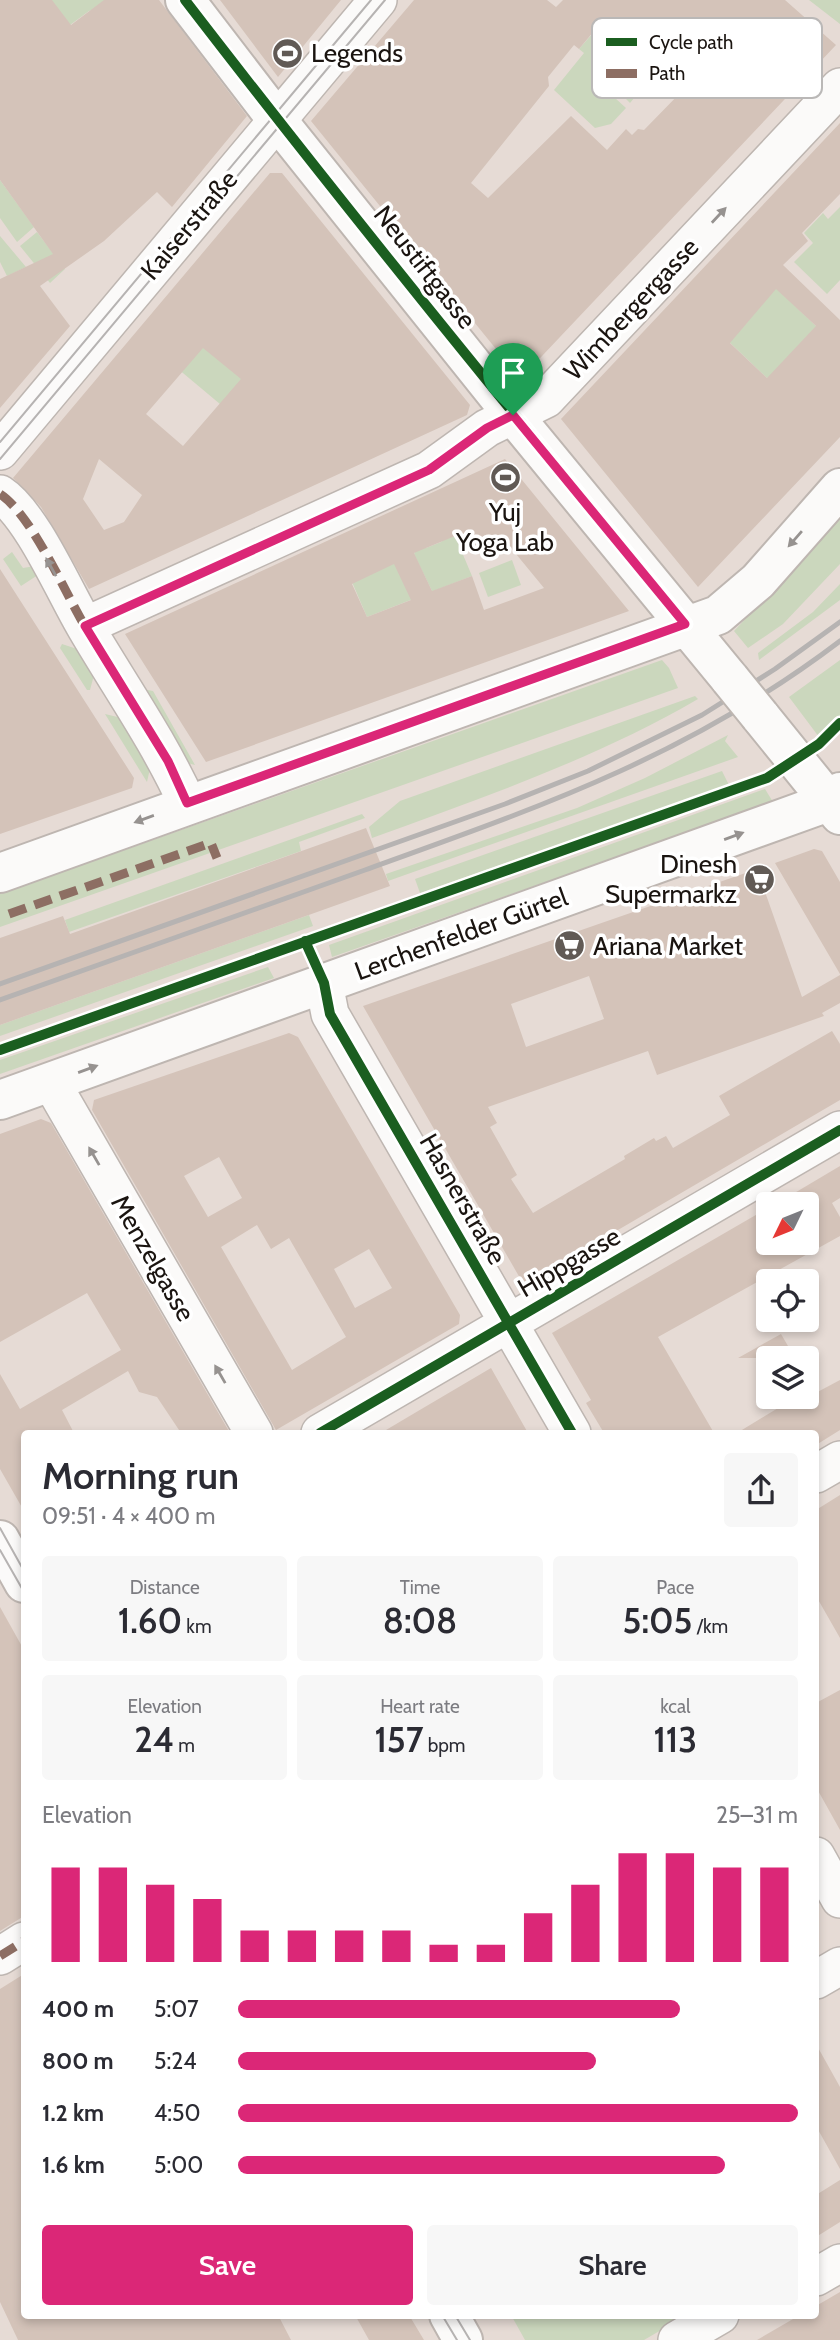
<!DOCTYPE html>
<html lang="en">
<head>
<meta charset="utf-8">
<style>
	:root { --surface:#fff; --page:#f7f7f7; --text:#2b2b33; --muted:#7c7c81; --accent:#db2777 }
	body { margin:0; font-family:Cabin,sans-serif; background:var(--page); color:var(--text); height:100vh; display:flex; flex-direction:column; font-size:26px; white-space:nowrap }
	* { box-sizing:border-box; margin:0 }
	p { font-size:23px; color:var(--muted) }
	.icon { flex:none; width:38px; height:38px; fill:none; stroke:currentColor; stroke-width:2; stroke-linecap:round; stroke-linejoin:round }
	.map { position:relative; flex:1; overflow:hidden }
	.details { position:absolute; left:21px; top:1430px; width:798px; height:889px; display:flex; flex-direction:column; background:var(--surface); border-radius:7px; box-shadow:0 4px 10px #0003 }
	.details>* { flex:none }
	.needle { width:46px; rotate:227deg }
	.controls { position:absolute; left:756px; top:1192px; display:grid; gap:14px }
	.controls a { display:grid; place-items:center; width:63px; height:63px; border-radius:7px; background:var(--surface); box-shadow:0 4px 10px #0003; font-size:35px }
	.pin { position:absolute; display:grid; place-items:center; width:60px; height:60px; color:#fff; margin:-72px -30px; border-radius:50% 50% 50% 0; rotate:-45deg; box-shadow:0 0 7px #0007 }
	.pin .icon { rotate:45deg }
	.round { display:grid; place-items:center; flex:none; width:74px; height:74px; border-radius:7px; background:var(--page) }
	.headline { display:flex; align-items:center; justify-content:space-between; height:119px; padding:0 21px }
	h1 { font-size:38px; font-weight:600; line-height:52px }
	.metrics { display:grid; grid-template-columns:repeat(3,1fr); gap:10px; height:119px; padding:7px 21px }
	.metrics div { display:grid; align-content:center; border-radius:7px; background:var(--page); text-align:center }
	.metrics b { font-size:35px; font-weight:600 }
	.metrics small { font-size:19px; font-weight:400 }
	.metrics p { font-size:19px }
	.chart { height:196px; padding:14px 21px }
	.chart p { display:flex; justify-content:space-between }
	.chart svg { width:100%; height:126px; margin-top:7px; stroke:var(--accent); stroke-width:6 }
	.button { display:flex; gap:14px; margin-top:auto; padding:14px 21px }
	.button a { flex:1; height:80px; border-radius:7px; background:var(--accent); color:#fff; font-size:28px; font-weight:600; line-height:80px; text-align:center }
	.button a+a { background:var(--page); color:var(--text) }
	ul { padding:0 21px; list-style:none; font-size:23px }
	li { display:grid; grid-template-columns:112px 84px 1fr; align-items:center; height:52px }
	li i { height:18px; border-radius:9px; background:var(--accent) }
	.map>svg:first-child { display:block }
	.green { fill:#cbd7bd }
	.building { fill:#d4c3b9; fill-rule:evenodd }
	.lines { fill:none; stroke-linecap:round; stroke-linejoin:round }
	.minor-casing { stroke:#beb6b1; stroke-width:40 }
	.major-casing { stroke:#beb6b1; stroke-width:42 }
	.minor { stroke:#fbfaf9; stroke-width:37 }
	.major { stroke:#fbfaf9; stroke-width:38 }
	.tram { stroke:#b6b3b2; stroke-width:2 }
	.rail { stroke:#b6b3b2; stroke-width:5 }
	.major-bridge-casing { stroke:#beb6b1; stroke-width:42; stroke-linecap:butt }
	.major-bridge { stroke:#fbfaf9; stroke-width:38 }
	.quiet { stroke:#8d6e63; stroke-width:9; stroke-dasharray:18 9; stroke-linecap:butt }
	.cycleway-casing { stroke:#fff; stroke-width:15 }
	.cycleway { stroke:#1b5e20; stroke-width:10 }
	.oneway { fill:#969290 }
	.route-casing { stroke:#fff; stroke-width:14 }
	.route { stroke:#db2777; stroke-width:9 }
	.labels { text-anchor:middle; stroke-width:7; stroke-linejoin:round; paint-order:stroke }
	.poi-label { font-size:26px; fill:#1a1410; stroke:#fff; text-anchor:start }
	.street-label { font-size:26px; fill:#1a1410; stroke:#fff }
	.key { fill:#fff; stroke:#bab8b7; stroke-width:2 }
	.key-label { font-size:19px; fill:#1a1410 }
</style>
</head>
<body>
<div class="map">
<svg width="840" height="2340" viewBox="0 0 840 2340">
	<rect width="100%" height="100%" fill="#e6dbd5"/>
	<path class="green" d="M44,0h60l3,5 -18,6 -19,14z
		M809,0h31v24z
		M621,1l14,13 -20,25 38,36 -23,28 -21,-21 2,-7 -5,-6 -13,10 -1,4 5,5 6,-1 23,21 -15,16 -16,4 -41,-38 30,-37 -5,-4z
		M0,180l34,47 -17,15 -17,-24z
		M840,207v73l-13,14 -33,-32 19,-19 -9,-10 19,-20 5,6z
		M37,232l28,37 -15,14 -30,-37z
		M0,236l26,31 -19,9 -7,-14z
		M773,285l67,64 -73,29 -43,-41 25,-17z
		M198,342l109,91 -56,-3 -80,-67z
		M840,519v45l-57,60 -35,24 -14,-17z
		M453,531l19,45 -105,41 -15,-35 41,-22 39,31 -18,-37 3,-7 7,-2 2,3 15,-6z
		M12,552l11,16 12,-2 6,7 -20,13 -18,-27z
		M512,560l9,25 -33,12 -9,-24z
		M840,584v16l-81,60 -1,-7 55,-41z
		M62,644l15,5 17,26 -4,15h-3l-27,-42z
		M662,660l7,8 9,20 -678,239v-33z
		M840,660v56l-21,21 -30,-40z
		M126,686l27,5 42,74 -23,-6z
		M695,696l3,3c-103,60 -214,98 -326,139l-3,-11 31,-26z
		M105,714l25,6 23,35 -6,27z
		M728,735l-3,6 13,16 -350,124 -2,-7 191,-66 68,-30z
		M722,771l7,14 -309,108 -5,-14z
		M765,789l8,13 -441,155 -3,-12z
		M362,814l3,4 -66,24 2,9 -232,81 -4,-12z
		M309,915l4,11 -313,110v-11z
		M268,967l6,11 -274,96v-14z
		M511,2315h176l-43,25h-119z"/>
	<path class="building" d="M0,0h52l19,25 33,-25h55l88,116 -75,91 -15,-15 -53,49 -64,45 30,40 -70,82v-129l53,-25 -53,-74z
		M220,0h121l-63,77z
		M414,0h133l9,7 7,-7h222l51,45 -311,329 -8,1 -206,-254zM599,25l35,30 4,-6 46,40 -40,41 -6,-1 -6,6 -6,-6 -19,21 -36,-34 -83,82 -17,-15 78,-97 -1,-9 26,-32 5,4z
		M840,123v71l-38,39 6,8 -25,24 57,55v117l-142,150 -137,-168zM776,289l40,37 -49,52 -37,-35z
		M270,173h12l188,232 -3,10 -378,174 -48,-82 -28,-29zM203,348l38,31 -58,67 -37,-32zM99,459l43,36 -18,27 -20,8 -21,-31z
		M505,459l124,152 -423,151 -81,-128zM455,536l8,17 39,-16 42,51 -60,22 -12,-34 -40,15 -18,-38zM394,564l17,36 -44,17 -15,-33z
		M0,569l134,209 -2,10 -132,46z
		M366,828l24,58 -390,139v-87l63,-22 7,18z
		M814,849l8,2 18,31v92l-65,-111z
		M757,869l45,128 38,-22v28l-18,10 2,3 -167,59 -9,-24 -160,56 9,16 -7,4 27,48 -6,4 22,34 92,-54 -1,-3 30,-18 2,3 10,-5 7,12 57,-33 -11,-19 113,-65 8,13v56l-316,185 -161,-279zM589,976l15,43 -78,28 -15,-43z
		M289,1033l9,4 162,278 -1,9 -183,106 -184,-320 2,-10zM219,1157l23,41 -34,19 -24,-41zM257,1225l14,24 18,-11 57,99 -54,33 -71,-123zM369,1249l23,39 -37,20 -21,-39z
		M41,1119l10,4 179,310h-49l-24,-36 -18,-5 -11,-21 -66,39 12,23h-50v78l-24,-42v-95l20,35 101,-59 -34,-57 -87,49v-208z
		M840,1166v32l-8,5 8,14v19l-182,101 56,96h-110l-18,-30 5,-3 -39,-67 216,-125v34h39v-38h-31z
		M781,1334l14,24h-57z
		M491,1368l37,65h-147l32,-19z
		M840,1380v50l-24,15v-12h-79l61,-37h12z
		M840,1495v143l-24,-42v-86z
		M0,1607l24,43v266l-24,15z
		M840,1690v140l-24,-43v-84z
		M24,1974v341h254l13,25h-273l-18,-38v-313z
		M816,2044l24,43v82l-24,-43z
		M840,2180v42l-24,15v-42z
		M840,2292v48h-83l43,-25h16v-9z
		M355,2315h54l15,25h-55z"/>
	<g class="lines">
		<defs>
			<path id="minor" d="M0,451l378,-451
				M0,494c32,21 65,99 86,134 34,58 73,113 101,175
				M85,626l344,-156 58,-42 59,-29 294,-312
				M324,983l6,31 242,419
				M51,1082l203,351
				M320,1433l520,-303
				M816,1474l24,-14
				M816,1856l24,43
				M0,1956l24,-15
				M816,1980l24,-14
				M816,2277l24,-14
				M677,2340l43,-25"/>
			<path id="major" d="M185,0l96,125 232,290 217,264
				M760,716l80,99
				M0,873l718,-258 40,-34 82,-93
				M0,1100l831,-299 9,-9
				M0,1540l24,43
				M449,2315l14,25"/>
		</defs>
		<use href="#minor" class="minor-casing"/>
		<use href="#major" class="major-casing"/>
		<use href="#minor" class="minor"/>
		<use href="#major" class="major"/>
		<path class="tram" d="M0,442l371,-442
			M0,459l385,-459
			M0,1528l24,43
			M0,1550l24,42
			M442,2315l15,25
			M455,2315l15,25"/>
		<path class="rail" d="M0,984l505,-180 83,-33 114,-56 73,-46 65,-47
			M0,1000c122,-43 243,-87 365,-130 175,-63 324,-114 475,-229"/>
		<defs>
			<path id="major-bridge" d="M730,679l30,37"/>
		</defs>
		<use href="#major-bridge" class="major-bridge-casing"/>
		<use href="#major-bridge" class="major-bridge"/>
		<path class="quiet" d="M0,494c32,21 65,99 86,134 34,58 73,113 101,175
			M9,914l202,-71 6,15
			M0,1956l24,-15"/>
		<defs>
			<path id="cycleway" d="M185,0c163,212 332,418 501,624
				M305,941l19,42 6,31 242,419
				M0,1050l767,-272 52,-34 21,-21
				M320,1433l520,-303"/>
		</defs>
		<use href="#cycleway" class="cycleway-casing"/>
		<use href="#cycleway" class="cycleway"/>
	</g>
	<defs><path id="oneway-solid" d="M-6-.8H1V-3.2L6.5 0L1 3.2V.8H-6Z" transform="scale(1.75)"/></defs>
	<g class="oneway">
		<use href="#oneway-solid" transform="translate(719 215) rotate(-47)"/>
		<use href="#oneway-solid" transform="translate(795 539) rotate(131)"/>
		<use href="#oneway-solid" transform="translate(51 567) rotate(-119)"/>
		<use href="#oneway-solid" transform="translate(144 819) rotate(160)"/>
		<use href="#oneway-solid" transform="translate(734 836) rotate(-20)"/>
		<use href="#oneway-solid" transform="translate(88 1069) rotate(-20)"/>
		<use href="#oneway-solid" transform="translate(94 1156) rotate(-120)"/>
		<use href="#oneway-solid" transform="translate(220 1374) rotate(-120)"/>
	</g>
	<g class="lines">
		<defs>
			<path id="route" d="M513,415l172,209 -498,179 -19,-42 -83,-135 344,-156 58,-42z"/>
		</defs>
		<use href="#route" class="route-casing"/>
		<use href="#route" class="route"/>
	</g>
	<defs>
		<symbol id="stadium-disc" viewBox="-11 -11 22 22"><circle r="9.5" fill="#615a55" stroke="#fff"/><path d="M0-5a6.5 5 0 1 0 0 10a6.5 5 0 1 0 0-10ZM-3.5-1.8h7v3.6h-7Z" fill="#fff"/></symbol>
		<symbol id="supermarket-disc" viewBox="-11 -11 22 22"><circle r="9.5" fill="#615a55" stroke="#fff"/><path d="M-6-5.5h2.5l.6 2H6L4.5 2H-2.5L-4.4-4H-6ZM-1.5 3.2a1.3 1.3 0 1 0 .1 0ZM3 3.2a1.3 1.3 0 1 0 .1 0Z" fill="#fff"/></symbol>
	</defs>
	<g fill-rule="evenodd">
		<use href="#stadium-disc" x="270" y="36" width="35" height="35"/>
		<use href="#stadium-disc" x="488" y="460" width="35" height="35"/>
		<use href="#supermarket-disc" x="742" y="862" width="35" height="35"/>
		<use href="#supermarket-disc" x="552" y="928" width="35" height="35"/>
	</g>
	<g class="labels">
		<g class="poi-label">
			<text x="311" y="62">Legends</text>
			<text x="505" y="521" text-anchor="middle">Yuj<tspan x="505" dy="30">Yoga Lab</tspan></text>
			<text x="737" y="873" text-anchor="end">Dinesh<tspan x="737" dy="30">Supermarkz</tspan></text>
			<text x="593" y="955">Ariana Market</text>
		</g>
		<g class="street-label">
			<text transform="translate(189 225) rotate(-50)" y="9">Kaiserstraße</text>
			<text transform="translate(425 267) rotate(52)" y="9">Neustiftgasse</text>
			<text transform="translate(631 309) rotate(-47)" y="9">Wimbergergasse</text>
			<text transform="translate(461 934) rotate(-20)" y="9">Lerchenfelder Gürtel</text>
			<text transform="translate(463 1199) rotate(60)" y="9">Hasnerstraße</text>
			<text transform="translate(153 1258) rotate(60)" y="9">Menzelgasse</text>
			<text transform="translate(569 1262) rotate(-30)" y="9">Hippgasse</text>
		</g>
	</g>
	<rect x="592" y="18" width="230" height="80" rx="10" class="key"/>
	<rect x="606" y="38" width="31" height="8" fill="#1b5e20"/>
	<rect x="606" y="69" width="31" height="9" fill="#8d6e63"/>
	<g class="key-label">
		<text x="649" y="49">Cycle path</text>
		<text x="649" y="80">Path</text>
	</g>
</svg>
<div class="controls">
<a><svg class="needle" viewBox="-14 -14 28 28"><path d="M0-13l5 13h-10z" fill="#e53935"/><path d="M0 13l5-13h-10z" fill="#7c7c81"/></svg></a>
<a><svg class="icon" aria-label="locate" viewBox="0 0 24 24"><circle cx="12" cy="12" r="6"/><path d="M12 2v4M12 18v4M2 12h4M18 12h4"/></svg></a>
<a><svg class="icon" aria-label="layers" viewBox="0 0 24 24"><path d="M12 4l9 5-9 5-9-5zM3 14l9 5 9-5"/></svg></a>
</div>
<div class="pin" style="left:513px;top:415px;background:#1e9e55"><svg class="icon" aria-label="arrive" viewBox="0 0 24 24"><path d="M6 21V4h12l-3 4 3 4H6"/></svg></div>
<section class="details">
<div class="headline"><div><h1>Morning run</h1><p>09:51 · 4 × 400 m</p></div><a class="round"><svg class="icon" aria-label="share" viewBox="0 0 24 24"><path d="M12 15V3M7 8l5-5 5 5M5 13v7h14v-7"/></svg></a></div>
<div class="metrics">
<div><p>Distance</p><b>1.60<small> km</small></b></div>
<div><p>Time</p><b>8:08</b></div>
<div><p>Pace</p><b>5:05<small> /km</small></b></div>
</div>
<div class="metrics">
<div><p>Elevation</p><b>24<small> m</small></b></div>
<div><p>Heart rate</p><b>157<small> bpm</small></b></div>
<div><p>kcal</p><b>113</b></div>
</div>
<div class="chart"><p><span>Elevation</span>25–31 m</p>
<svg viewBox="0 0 160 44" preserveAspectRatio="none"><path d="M5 44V11M15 44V11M25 44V17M35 44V22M45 44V33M55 44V33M65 44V33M75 44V33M85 44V38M95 44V38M105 44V27M115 44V17M125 44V6M135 44V6M145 44V11M155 44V11"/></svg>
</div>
<ul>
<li><b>400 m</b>5:07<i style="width:79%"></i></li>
<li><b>800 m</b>5:24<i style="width:64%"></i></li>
<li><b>1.2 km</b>4:50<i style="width:100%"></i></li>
<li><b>1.6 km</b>5:00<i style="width:87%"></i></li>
</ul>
<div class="button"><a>Save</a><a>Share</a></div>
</section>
</div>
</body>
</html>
